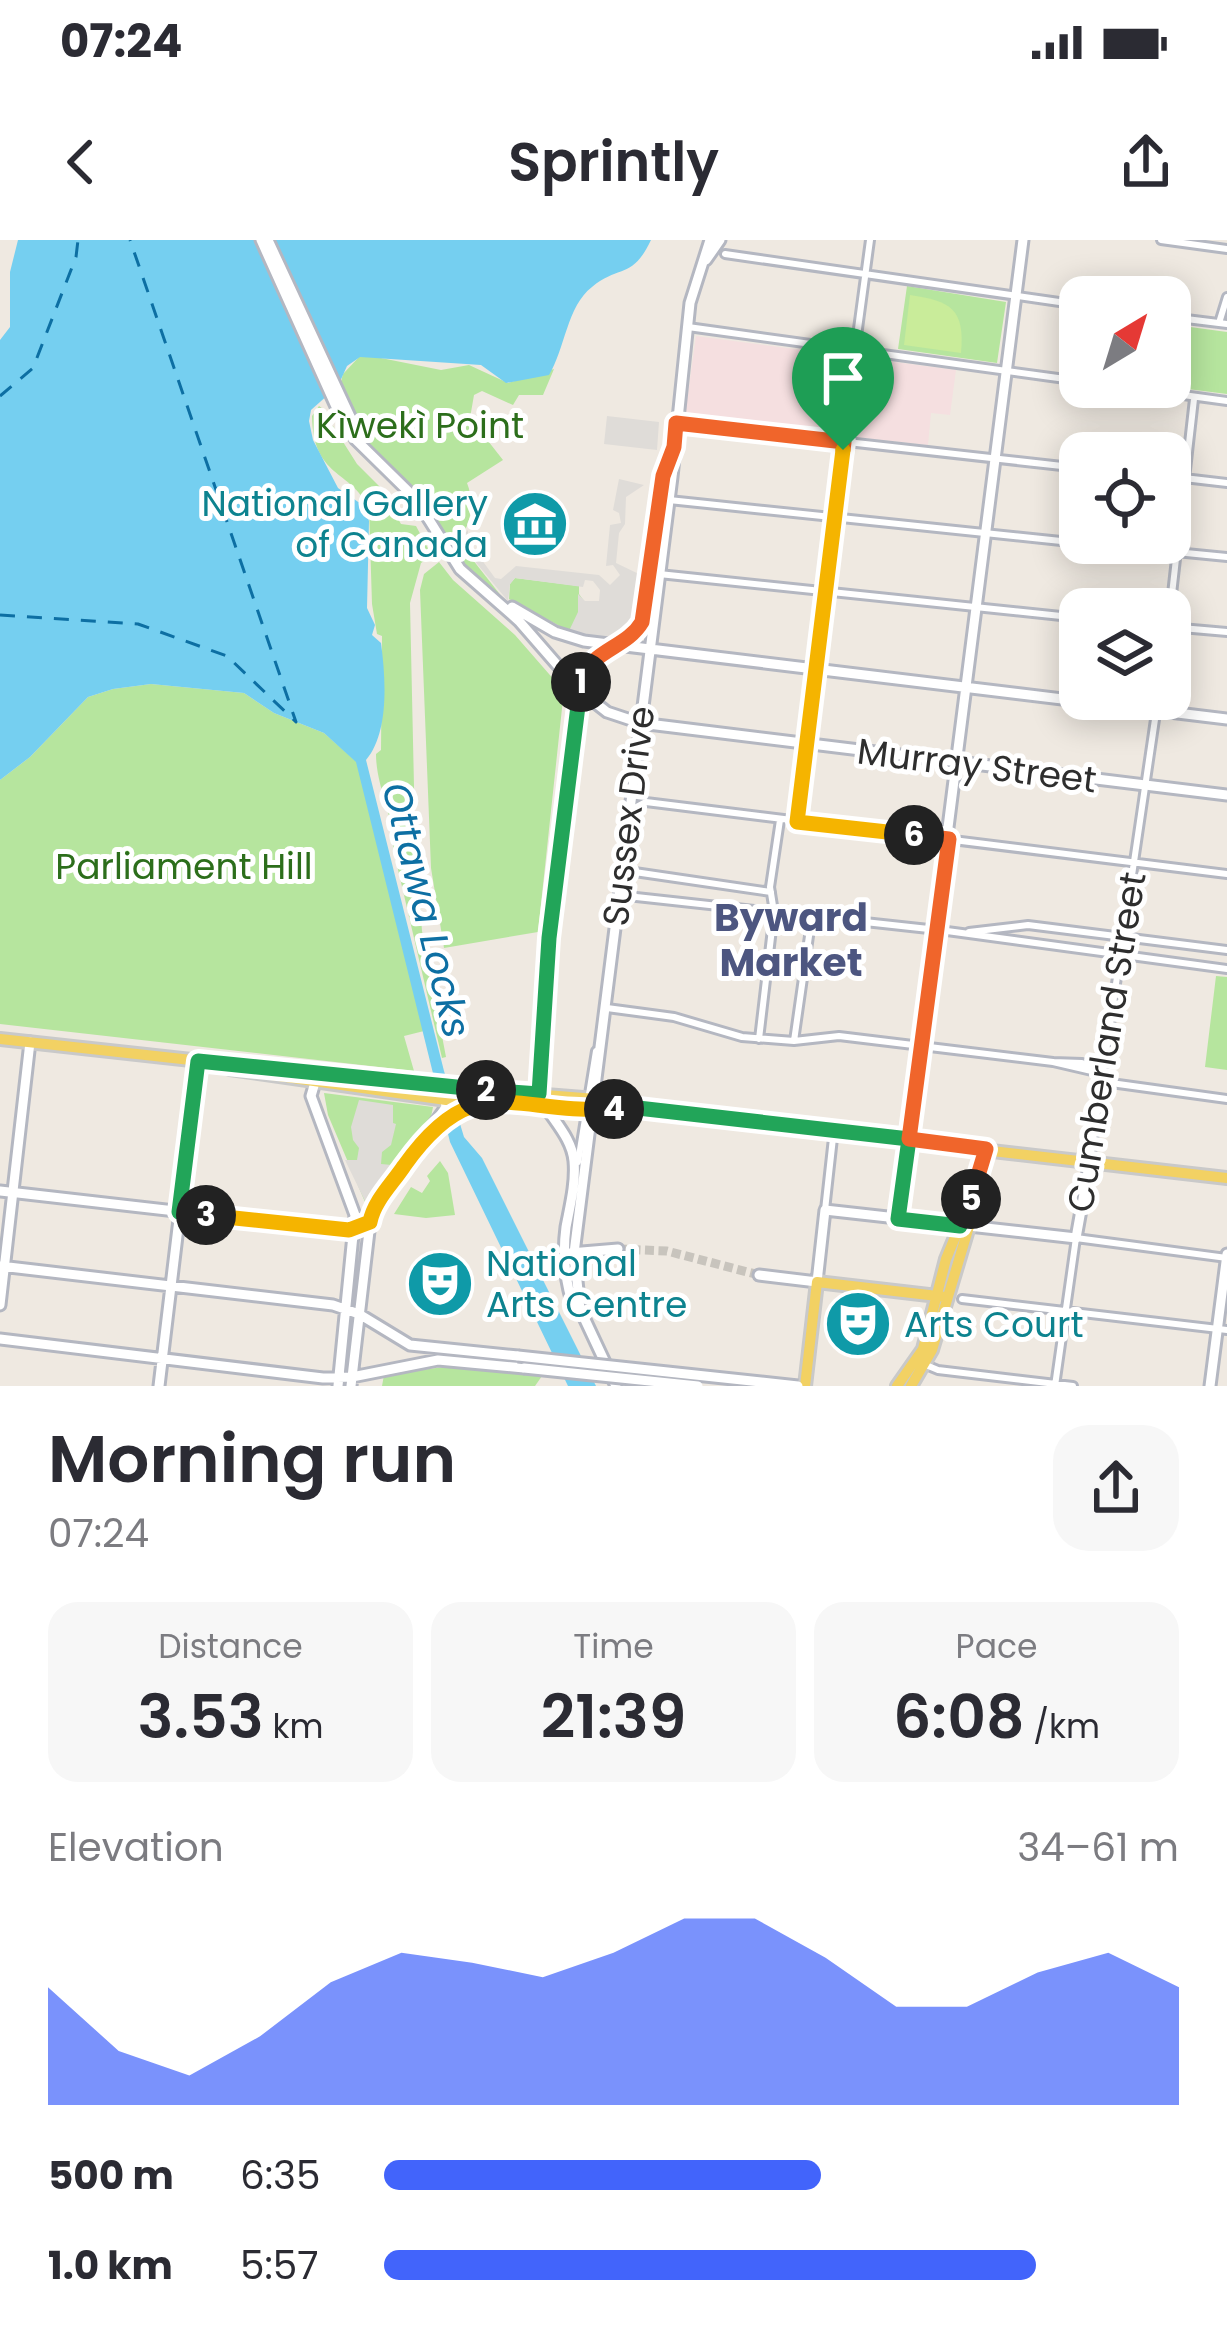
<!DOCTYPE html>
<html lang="en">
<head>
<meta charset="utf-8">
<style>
	:root { --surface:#fff; --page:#f7f7f7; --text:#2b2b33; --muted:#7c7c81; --accent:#4264fb }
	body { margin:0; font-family:Poppins,sans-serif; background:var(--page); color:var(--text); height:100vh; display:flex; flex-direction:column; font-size:45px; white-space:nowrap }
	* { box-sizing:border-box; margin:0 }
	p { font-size:39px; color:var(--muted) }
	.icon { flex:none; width:66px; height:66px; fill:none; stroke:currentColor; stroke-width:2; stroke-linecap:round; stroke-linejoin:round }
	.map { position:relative; height:1146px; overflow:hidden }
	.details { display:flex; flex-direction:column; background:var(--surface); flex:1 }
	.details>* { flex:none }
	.needle { width:78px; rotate:38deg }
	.fabs { position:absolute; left:1059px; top:36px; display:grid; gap:24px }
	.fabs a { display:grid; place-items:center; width:132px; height:132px; border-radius:24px; background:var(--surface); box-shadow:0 6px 30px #0003; font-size:60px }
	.pin { position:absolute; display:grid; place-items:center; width:102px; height:102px; color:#fff; margin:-123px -51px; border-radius:50% 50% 50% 0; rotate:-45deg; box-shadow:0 0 12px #0007 }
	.pin .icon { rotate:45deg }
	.km { position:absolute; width:60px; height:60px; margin:-30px; border-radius:50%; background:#222; color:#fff; font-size:33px; line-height:60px; text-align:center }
	.round { display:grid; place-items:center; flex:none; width:126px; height:126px; border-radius:36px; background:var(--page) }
	.overview { display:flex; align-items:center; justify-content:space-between; height:204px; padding:0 48px }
	h1 { font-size:66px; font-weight:600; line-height:90px }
	.figures { display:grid; grid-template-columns:repeat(3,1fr); gap:18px; height:204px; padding:12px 48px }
	.figures div { display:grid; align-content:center; border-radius:30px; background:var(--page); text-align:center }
	.figures b { font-size:60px; font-weight:600 }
	.figures small { font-size:33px; font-weight:400 }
	.figures p { font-size:33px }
	.chart { height:336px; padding:24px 48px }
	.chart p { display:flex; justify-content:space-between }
	.chart svg { width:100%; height:216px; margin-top:12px; fill:var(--accent); opacity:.7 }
	ul { padding:0 48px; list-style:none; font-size:39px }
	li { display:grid; grid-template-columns:192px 144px 1fr; align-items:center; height:90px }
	li i { height:30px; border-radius:15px; background:var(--accent) }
	.status { display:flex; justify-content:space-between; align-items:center; height:84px; padding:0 60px; background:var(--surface); direction:ltr }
	.status svg { height:33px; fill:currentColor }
	header { display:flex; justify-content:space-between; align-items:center; height:156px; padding:0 48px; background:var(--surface); font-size:54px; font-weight:600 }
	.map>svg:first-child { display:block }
	.medical { fill:#f5dfe0 }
	.green { fill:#b6e59e }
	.pitch { fill:#c9ec9a }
	.plaza { fill:#dfdcd8 }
	.water { fill:#75cff0 }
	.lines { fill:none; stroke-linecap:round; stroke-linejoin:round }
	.ferry { stroke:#0d6fa3; stroke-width:3; stroke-dasharray:15 12; stroke-linecap:butt }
	.secondary-tunnel { stroke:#c8c4bd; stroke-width:9; stroke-dasharray:9 4.5; stroke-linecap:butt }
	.street-casing { stroke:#b4b7c1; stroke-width:12 }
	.secondary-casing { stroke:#b4b7c1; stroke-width:15 }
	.primary-casing { stroke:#c9c9c9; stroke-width:16 }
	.street { stroke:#fff; stroke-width:6 }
	.secondary { stroke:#fff; stroke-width:9 }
	.primary { stroke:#f2d163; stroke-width:10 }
	.secondary-bridge-casing { stroke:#b4b7c1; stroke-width:15; stroke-linecap:butt }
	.secondary-bridge { stroke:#fff; stroke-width:9 }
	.split-1-casing { stroke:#fff; stroke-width:24 }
	.split-2-casing { stroke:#fff; stroke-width:24 }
	.split-3-casing { stroke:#fff; stroke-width:24 }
	.split-4-casing { stroke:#fff; stroke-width:24 }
	.split-5-casing { stroke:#fff; stroke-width:24 }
	.split-6-casing { stroke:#fff; stroke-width:24 }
	.split-7-casing { stroke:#fff; stroke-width:24 }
	.split-1 { stroke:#f0652b; stroke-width:15 }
	.split-2 { stroke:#22a559; stroke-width:15 }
	.split-3 { stroke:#22a559; stroke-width:15 }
	.split-4 { stroke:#f5b400; stroke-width:15 }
	.split-5 { stroke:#22a559; stroke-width:15 }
	.split-6 { stroke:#f0652b; stroke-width:15 }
	.split-7 { stroke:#f5b400; stroke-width:15 }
	.labels { text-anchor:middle; stroke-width:10; stroke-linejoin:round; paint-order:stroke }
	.park-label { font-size:36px; fill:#2c6e1b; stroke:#fff }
	.culture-label { font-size:36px; fill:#0d838f; stroke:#fff; text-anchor:start }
	.street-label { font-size:36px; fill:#2e2e2e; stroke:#fff }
	.water-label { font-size:39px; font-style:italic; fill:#0d6fa3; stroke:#fff }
	.neighbourhood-label { font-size:39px; font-weight:bold; fill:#4d5680; stroke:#fff }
</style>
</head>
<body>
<div class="status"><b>07:24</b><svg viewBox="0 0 49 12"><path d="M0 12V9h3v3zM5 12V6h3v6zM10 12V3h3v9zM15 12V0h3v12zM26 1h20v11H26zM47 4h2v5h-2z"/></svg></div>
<header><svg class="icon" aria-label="back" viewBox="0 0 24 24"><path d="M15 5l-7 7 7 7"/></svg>Sprintly<svg class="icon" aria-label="share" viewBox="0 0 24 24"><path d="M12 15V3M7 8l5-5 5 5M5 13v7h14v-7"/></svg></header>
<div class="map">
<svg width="1227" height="1146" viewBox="0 0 1227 1146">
	<rect width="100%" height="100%" fill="#efe9e1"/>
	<path class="medical" d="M696,96l260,34 -6,45 -19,-2 -3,32 -240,-26 -3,-4z"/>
	<path class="green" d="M907,46l99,16 -9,61 -99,-14z
		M1183,86l44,6v62l-55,-7z
		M371,116l70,14 28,-5 39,18 46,-14 -11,26h-24l-6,10 -31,-14 -8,4 -4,23 33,42 -36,23c8,20 4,42 -9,58l44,56 -39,-30 -39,-64 -62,-67 -23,-47 4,-15 16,-17z
		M319,166l11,8 -12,6v6l5,4 10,-4 24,38 23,23 21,37 15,2 16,30 -11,7 -11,40 5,229 7,99 24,126 -4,1 -49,-210c2,-29 -17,-61 -17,-94l5,-4 1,-114 -5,-2 -5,-30 -3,-96c-19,-39 -56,-30 -57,-92z
		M439,322l14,18 62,55 41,47 4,5 -3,7 6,5 -25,233 -94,16 -13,-80 -11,-278 4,-16z
		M515,338l64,8v8l5,7 8,1 -3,31 -20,-2 -60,-32 1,-15z
		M151,444l93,9 30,20 50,20 34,30 65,264 1,4 -20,5 10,35 -414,-47v-244l30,-23 58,-60 25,-8z
		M1216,736l11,1v93l-22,-3z
		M324,853l109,14 -2,10 -66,85 -37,-87z
		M440,921l8,12 7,42 -29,3 -32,-4 17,-27 11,6 8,-12 -3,-5z
		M451,1126l91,10 -7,10h-153l2,-11z"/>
	<path class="pitch" d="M910,55c41,6 55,14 51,58l-57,-8z"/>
	<path class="plaza" d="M607,176l52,6 -2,28 -53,-6z
		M619,239l25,6 -18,12 -1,27 -6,9 -3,30 27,13 -6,46 -14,14 -8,3 -47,-6 10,-21v-18l7,7h14l1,-11 -7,-9 -8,-1 -2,7 -68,-9 -5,6 -2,17 -50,-60 10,-11v11l27,37 6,1 15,-13 83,9 11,10 10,-10 -7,-10 -7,1 4,-41 11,-2 -2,-10 -6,-3z
		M359,860l34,5v18l3,1 -5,21 -9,7 -1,12 11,1 -27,36 -20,-41h12l2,-12 -6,-8 -2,-13z"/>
	<path class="water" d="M18,0h633c-19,40 -31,24 -59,47 -25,19 -27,62 -43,88l-43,8 -25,-18 -121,-8 -13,9 -9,20 -27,24 -2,11 4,19 25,48 26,18 5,15 -2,87 8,17 -3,10 9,8c5,37 8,90 -15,117l78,311 20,66 18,21 114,228h-28l-118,-244 -94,-380 -32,-29 -50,-20 -30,-20 -93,-9 -38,5 -25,8 -58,60 -30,23v-440l10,-13v-55z"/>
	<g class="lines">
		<path class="ferry" d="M0,156l33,-28 43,-111 2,-17
			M0,375l138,9 89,32 69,66 -166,-482"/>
		<path class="secondary-tunnel" d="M618,1009l49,2 92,24"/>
		<defs>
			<path id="street" d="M1161,0l66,9
				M725,14l355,51
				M1170,77l57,7
				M1219,83l8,-26
				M688,87l392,54
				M855,111l15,-111
				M1125,147l102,14
				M676,183l404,45
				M1170,237l5,1
				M1184,238l43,5
				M669,260l411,43
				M1084,303l143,14
				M659,334l421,44
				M1170,372l24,-213
				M1170,387l57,5
				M631,570l15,-8 581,72
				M797,582l47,-380
				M621,630l150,22
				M618,655l329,36 280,38
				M969,692l59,-7 199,25
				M607,768l67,9 68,20 52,4 45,-5 214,26 43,10
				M759,799l15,-127 -4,-25 10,-67
				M794,801l18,-126
				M1053,822l29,1 29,20 116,16
				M1090,920l68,-461
				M578,922l18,-111
				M825,970l8,-72
				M962,1059l265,31
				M926,1125l12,5 135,16
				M1055,1146l21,-148 151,20"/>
			<path id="secondary" d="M261,0l77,171 18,29 60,59 44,70 59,52 60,69 28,22 33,11 587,72
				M268,0l91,196
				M706,20l14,-20
				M512,367l43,25 29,9 643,78
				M316,839l-5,17 44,119 -17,171
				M438,885l37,-23
				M0,951l342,39 28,-8
				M898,979l125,-979
				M570,1013l48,-4
				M0,1026l333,39 26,9 51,31 108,11
				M759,1035l58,7 8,-72 251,28 14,-78
				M0,1065l30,-263
				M575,1071c-10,-28 -13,-54 -9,-84 4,-21 10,-44 8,-66 -3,-29 -30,-47 -38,-75l13,-148 33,-259c11,-30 44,-31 60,-57l18,-127 11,-43
				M0,1099l323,39 29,-1 86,-17 86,8
				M159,1146l39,-325
				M351,1146l20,-172 75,-107 -3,-20
				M616,1146l-36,-77 -6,-56 98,-776 18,-174 20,-63
				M1210,1146l17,-132"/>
			<path id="primary" d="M0,799l410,45 186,15 239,34 392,45
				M230,829l216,31 177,9
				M805,1146l12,-104 129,15
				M897,1146l26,-37 23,-90 24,-58
				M911,1146l21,-36 44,-147 10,-54"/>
		</defs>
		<use href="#street" class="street-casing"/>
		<use href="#secondary" class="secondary-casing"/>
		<use href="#primary" class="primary-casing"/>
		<use href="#street" class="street"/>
		<use href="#secondary" class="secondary"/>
		<use href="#primary" class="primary"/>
		<defs>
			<path id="secondary-bridge" d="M518,1116l280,30
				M524,1128l174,18"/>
		</defs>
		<use href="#secondary-bridge" class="secondary-bridge-casing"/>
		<use href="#secondary-bridge" class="secondary-bridge"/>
	</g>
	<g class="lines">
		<defs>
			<path id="split-1" d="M581,442c10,-33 45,-33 61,-60l21,-146 11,-29 2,-24 168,19 -1,8"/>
			<path id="split-2" d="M486,850l53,4 10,-156 32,-256"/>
			<path id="split-3" d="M206,975l-27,-3 19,-151 288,29"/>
			<path id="split-4" d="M206,975l143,15 21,-8c4,-21 22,-38 34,-56 71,-100 108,-51 210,-57"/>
			<path id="split-5" d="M614,869l24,-1 271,31 -11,80 62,7 11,-27"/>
			<path id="split-6" d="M914,595l35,4 -40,300 77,10 -15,50"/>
			<path id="split-7" d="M843,210l-46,372 117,13"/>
		</defs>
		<use href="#split-1" class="split-1-casing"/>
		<use href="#split-2" class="split-2-casing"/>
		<use href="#split-3" class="split-3-casing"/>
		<use href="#split-4" class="split-4-casing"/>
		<use href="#split-5" class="split-5-casing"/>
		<use href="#split-6" class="split-6-casing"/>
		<use href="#split-7" class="split-7-casing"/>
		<use href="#split-1" class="split-1"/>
		<use href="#split-2" class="split-2"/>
		<use href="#split-3" class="split-3"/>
		<use href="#split-4" class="split-4"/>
		<use href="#split-5" class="split-5"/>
		<use href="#split-6" class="split-6"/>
		<use href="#split-7" class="split-7"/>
	</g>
	<defs>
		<symbol id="museum-disc" viewBox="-11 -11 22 22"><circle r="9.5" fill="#0f9aa8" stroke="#fff"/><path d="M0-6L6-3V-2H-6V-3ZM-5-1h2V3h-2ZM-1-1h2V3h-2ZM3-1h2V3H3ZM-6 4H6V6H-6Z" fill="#fff"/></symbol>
		<symbol id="theatre-disc" viewBox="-11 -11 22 22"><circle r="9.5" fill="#0f9aa8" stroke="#fff"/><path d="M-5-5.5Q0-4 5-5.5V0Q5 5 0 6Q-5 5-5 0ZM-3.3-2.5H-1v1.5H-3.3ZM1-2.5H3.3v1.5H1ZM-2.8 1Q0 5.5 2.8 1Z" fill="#fff"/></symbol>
	</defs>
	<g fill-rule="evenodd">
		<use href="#museum-disc" x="497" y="246" width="76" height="76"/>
		<use href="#theatre-disc" x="402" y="1006" width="76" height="76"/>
		<use href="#theatre-disc" x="820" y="1046" width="76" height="76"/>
	</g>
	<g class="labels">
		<g class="park-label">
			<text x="420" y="198">Kìwekì Point</text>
			<text x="184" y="639">Parliament Hill</text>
		</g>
		<g class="culture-label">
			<text x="488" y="276" text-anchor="end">National Gallery<tspan x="488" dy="41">of Canada</tspan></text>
			<text x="486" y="1036">National<tspan x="486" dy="41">Arts Centre</tspan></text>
			<text x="904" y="1097">Arts Court</text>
		</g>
		<g class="street-label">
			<text transform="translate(977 525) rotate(7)" y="13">Murray Street</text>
			<text transform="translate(628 576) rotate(-83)" y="13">Sussex Drive</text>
			<text transform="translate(1106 802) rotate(-81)" y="13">Cumberland Street</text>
		</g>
		<g class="water-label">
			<text transform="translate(427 670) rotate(76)" y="14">Ottawa Locks</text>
		</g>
		<g class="neighbourhood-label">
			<text x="791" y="691">Byward<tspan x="791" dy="45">Market</tspan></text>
		</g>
	</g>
</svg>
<div class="fabs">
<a><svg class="needle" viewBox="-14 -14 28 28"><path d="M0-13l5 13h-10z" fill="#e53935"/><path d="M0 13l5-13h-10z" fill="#7c7c81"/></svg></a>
<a><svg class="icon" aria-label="locate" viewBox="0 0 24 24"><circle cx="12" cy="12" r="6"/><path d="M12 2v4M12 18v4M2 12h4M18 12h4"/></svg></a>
<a><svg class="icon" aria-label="layers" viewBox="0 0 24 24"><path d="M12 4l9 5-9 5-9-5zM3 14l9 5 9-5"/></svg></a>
</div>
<div class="pin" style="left:843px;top:210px;background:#1e9e55"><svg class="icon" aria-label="arrive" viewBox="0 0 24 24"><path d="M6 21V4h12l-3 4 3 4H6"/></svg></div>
<b class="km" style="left:581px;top:442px">1</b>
<b class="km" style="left:486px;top:850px">2</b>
<b class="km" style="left:206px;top:975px">3</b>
<b class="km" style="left:614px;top:869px">4</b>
<b class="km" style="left:971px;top:959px">5</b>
<b class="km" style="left:914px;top:595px">6</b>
</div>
<section class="details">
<div class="overview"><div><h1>Morning run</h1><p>07:24</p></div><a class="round"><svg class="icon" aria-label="share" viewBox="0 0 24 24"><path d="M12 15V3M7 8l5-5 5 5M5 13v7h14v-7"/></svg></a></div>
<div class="figures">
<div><p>Distance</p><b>3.53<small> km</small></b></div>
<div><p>Time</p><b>21:39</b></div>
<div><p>Pace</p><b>6:08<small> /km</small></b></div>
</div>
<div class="chart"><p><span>Elevation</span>34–61 m</p>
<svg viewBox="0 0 160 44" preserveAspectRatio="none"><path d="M0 44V20L10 33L20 38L30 30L40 19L50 13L60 15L70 18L80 13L90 6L100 6L110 14L120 24L130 24L140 17L150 13L160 20V44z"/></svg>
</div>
<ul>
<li><b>500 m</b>6:35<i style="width:55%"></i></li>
<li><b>1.0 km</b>5:57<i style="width:82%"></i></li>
</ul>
</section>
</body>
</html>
